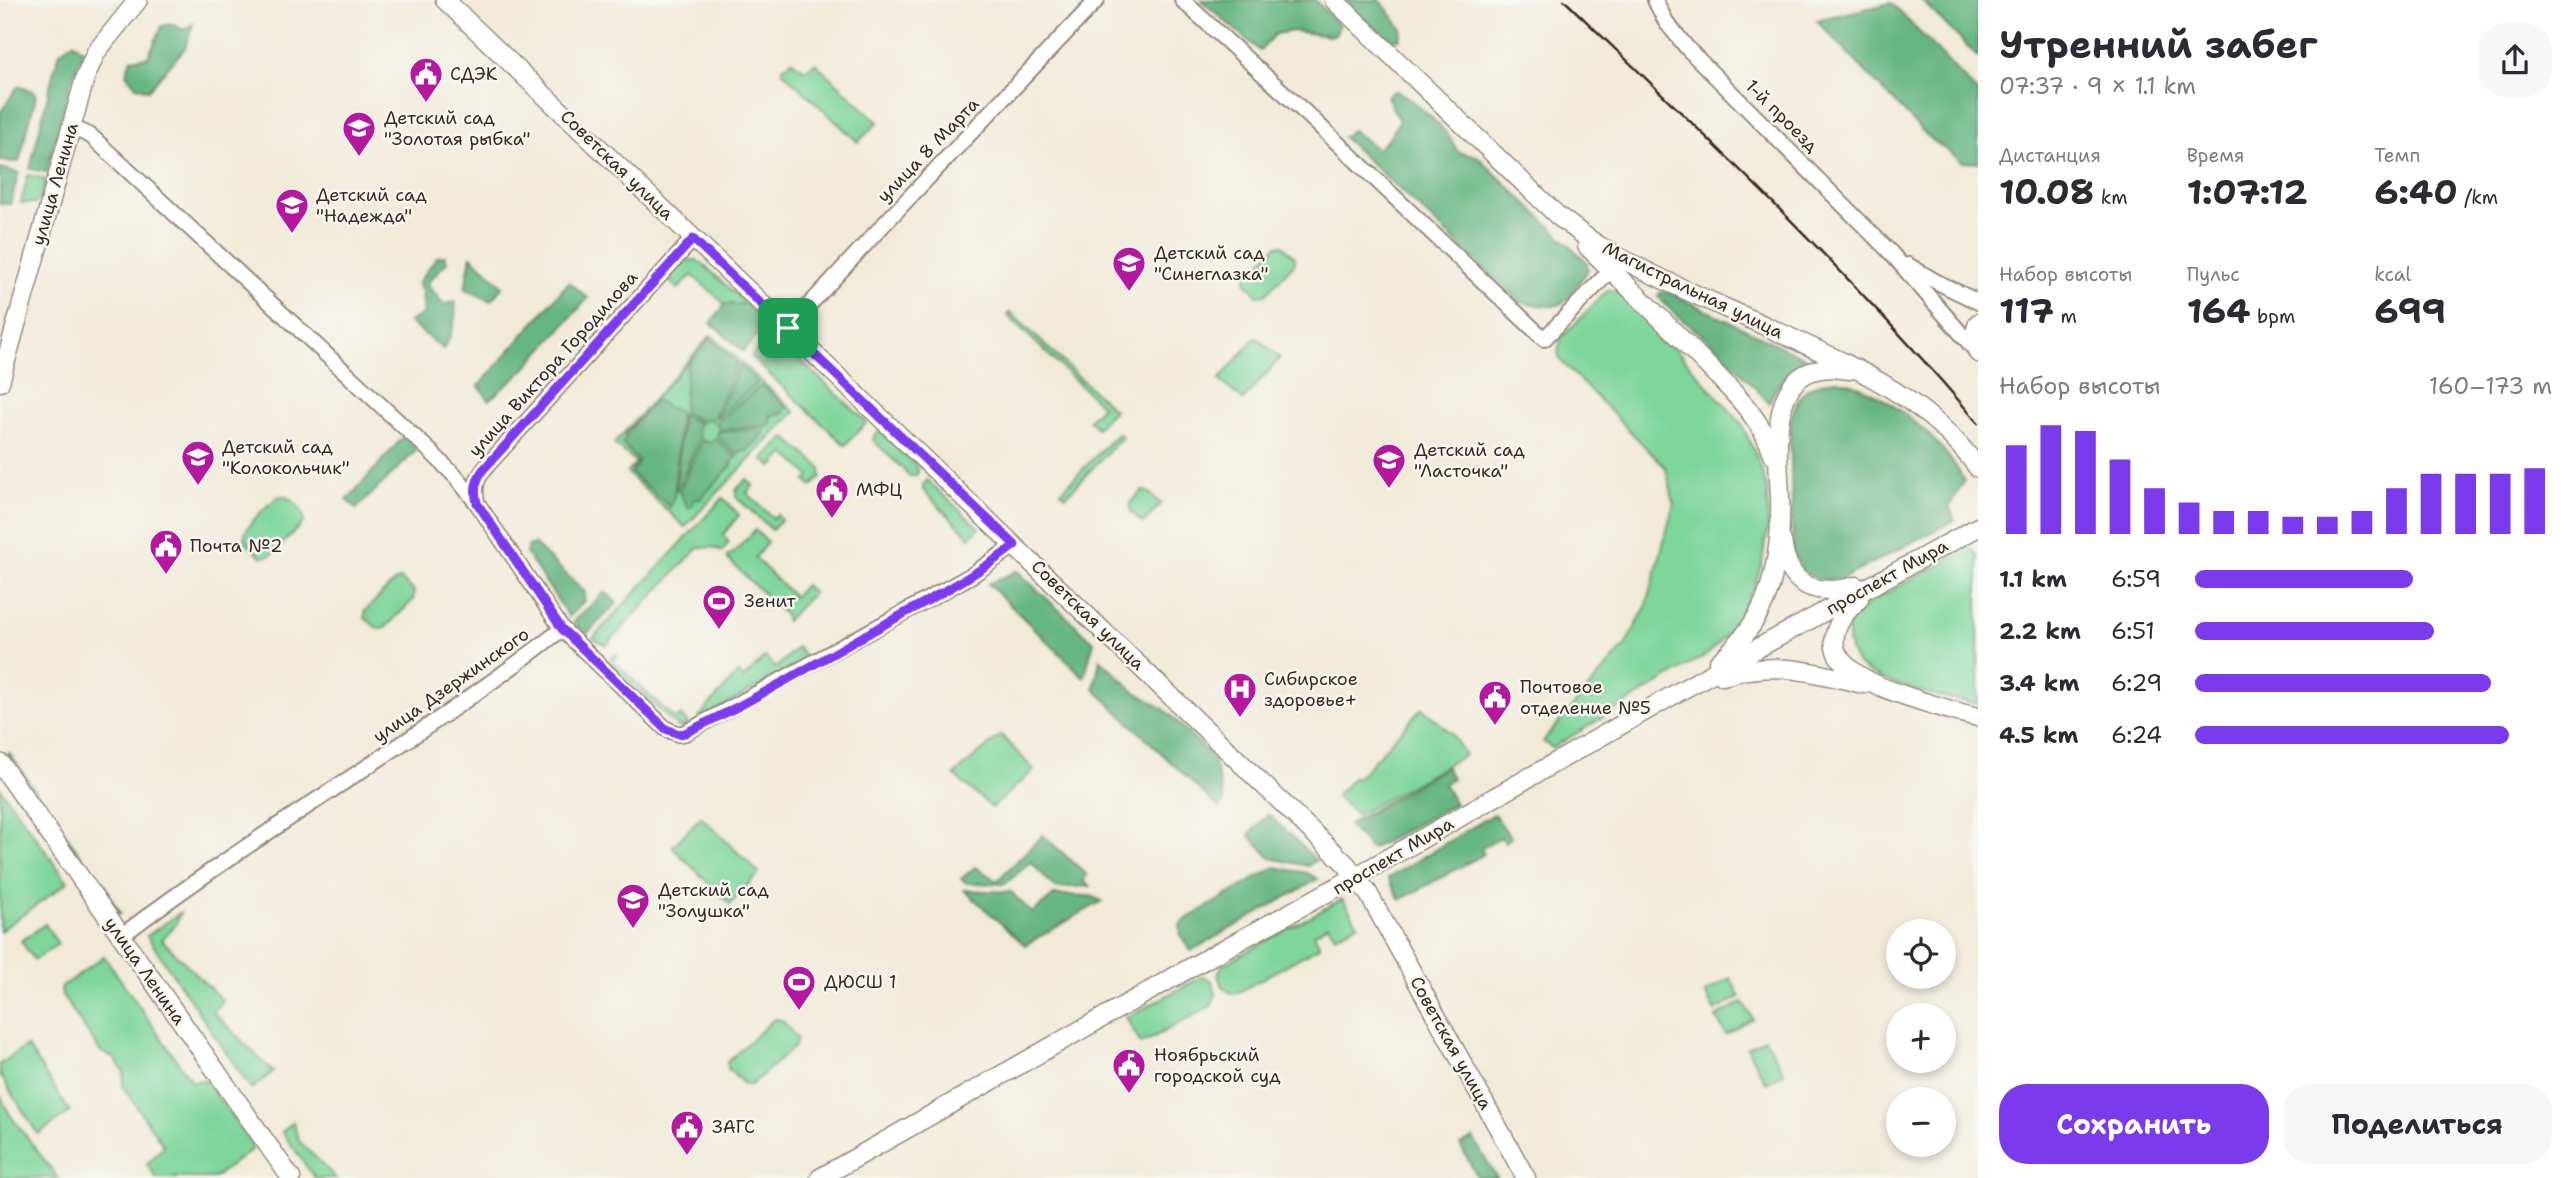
<!DOCTYPE html>
<html lang="ru">
<head>
<meta charset="utf-8">
<style>
	:root { --surface:#fff; --page:#f7f7f7; --text:#2b2b33; --muted:#7c7c81; --accent:#7c3aed }
	body { margin:0; font-family:"Shantell Sans",sans-serif; background:var(--page); color:var(--text); height:100vh; display:flex; flex-direction:column; font-size:26px; white-space:nowrap }
	* { box-sizing:border-box; margin:0 }
	p { font-size:23px; color:var(--muted) }
	.icon { flex:none; width:38px; height:38px; fill:none; stroke:currentColor; stroke-width:2; stroke-linecap:round; stroke-linejoin:round }
	.map { position:relative; flex:1; overflow:hidden }
	.side { display:flex; flex-direction:column; background:var(--surface); width:595px }
	.side>* { flex:none }
	.controls { position:absolute; left:1886px; top:919px; display:grid; gap:14px }
	.controls a { display:grid; place-items:center; width:70px; height:70px; border-radius:50%; background:var(--surface); box-shadow:0 4px 10px #0003; font-size:35px }
	.pin { position:absolute; display:grid; place-items:center; width:60px; height:60px; color:#fff; margin:-30px; border-radius:14px; box-shadow:0 4px 10px #0006 }
	.round { display:grid; place-items:center; flex:none; width:74px; height:74px; border-radius:28px; background:var(--page) }
	.summary { display:flex; align-items:center; justify-content:space-between; height:119px; padding:0 21px }
	h1 { font-size:38px; font-weight:700; line-height:52px }
	.metrics { display:grid; grid-template-columns:repeat(3,1fr); gap:10px; height:119px; padding:7px 21px }
	.metrics div { display:grid; align-content:center }
	.metrics b { font-size:35px; font-weight:700 }
	.metrics small { font-size:19px; font-weight:400 }
	.metrics p { font-size:19px }
	.chart { height:196px; padding:14px 21px }
	.chart p { display:flex; justify-content:space-between }
	.chart svg { width:100%; height:126px; margin-top:7px; stroke:var(--accent); stroke-width:6 }
	.button { display:flex; gap:14px; margin-top:auto; padding:14px 21px }
	.button a { flex:1; height:80px; border-radius:28px; background:var(--accent); color:#fff; font-size:28px; font-weight:700; line-height:80px; text-align:center }
	.button a+a { background:var(--page); color:var(--text) }
	ul { padding:0 21px; list-style:none; font-size:23px }
	li { display:grid; grid-template-columns:112px 84px 1fr; align-items:center; height:52px }
	li i { height:18px; border-radius:9px; background:var(--accent) }
	main { display:flex; flex:1; min-height:0 }
	.map>svg:first-child { display:block }
	.green { fill:#7dd59a; stroke:#5c805c; stroke-width:2 }
	.forest { fill:#66b682; stroke:#507050; stroke-width:2 }
	.lines { fill:none; stroke-linecap:round; stroke-linejoin:round }
	.minor-casing { stroke:#968a7b; stroke-width:18 }
	.major-casing { stroke:#968a7b; stroke-width:21 }
	.minor { stroke:#fff; stroke-width:14 }
	.major { stroke:#fff; stroke-width:18 }
	.rail { stroke:#3b2a1e; stroke-width:2.5 }
	.route-casing { stroke:#fff; stroke-width:14 }
	.route { stroke:#7c3aed; stroke-width:9 }
	.labels { text-anchor:middle; stroke-width:5; stroke-linejoin:round; paint-order:stroke }
	.poi-label { font-size:18px; fill:#3b2a1e; stroke:#f6f6f2; text-anchor:start }
	.street-label { font-size:18px; fill:#3b2a1e; stroke:#f6f6f2 }
</style>
</head>
<body>
<main>
<div class="map">
<svg width="1978" height="1178" viewBox="0 0 1978 1178">
	<rect width="100%" height="100%" fill="#f6f6f2"/>
	<filter id="ink" filterUnits="userSpaceOnUse"><feTurbulence type="fractalNoise" baseFrequency=".0143" numOctaves="2"/><feDisplacementMap in="SourceGraphic" scale="14" xChannelSelector="R" yChannelSelector="G"/><feConvolveMatrix kernelMatrix="1 2 1 2 8 2 1 2 1" color-interpolation-filters="sRGB"/></filter>
	<filter id="wash" filterUnits="userSpaceOnUse"><feTurbulence type="fractalNoise" baseFrequency=".00686" numOctaves="4" result="noise"/><feDisplacementMap in="SourceGraphic" scale="28" xChannelSelector="R" yChannelSelector="G"/><feGaussianBlur stdDeviation="1.57" result="paint"/><feColorMatrix in="noise" values="0 0 0 0 0 0 0 0 0 0 0 0 0 0 0 0 0 1.4 0 .05"/><feComposite in="paint" operator="in"/></filter>
	<g filter="url(#wash)">
		<rect width="100%" height="100%" fill="#f1ead8"/>
		<path class="green" d="M792,61l13,9 10,-7 63,59 -20,20 -75,-70v-4z
			M28,175l18,4 -5,20 -5,4h-15z
			M1277,245h6l11,12 1,6 -30,32 -6,1 -13,-13v-6z
			M689,260h7l7,4 43,40h-21l-33,-29 -14,14 -12,-11 14,-14z
			M1608,290l11,1 60,62 62,70 17,36 9,29 1,37 -6,38 -8,24 -20,39 -25,27 -157,95 -9,-7 82,-95 22,-41 27,-102 -8,-35 -105,-107 -3,-8 3,-15z
			M1010,312l104,98 -17,18 -8,-8 13,-14 -95,-91z
			M772,334l95,88 -22,23 -94,-88z
			M711,335l84,77 -110,115 -58,-54 9,-11 -22,-18z
			M1256,337l24,21 -37,42 -24,-20z
			M880,431l38,38v4l-3,3h-5l-37,-36 3,-8z
			M1118,433l4,4 -56,59 -5,-4z
			M785,437l36,31v9l-9,9 -6,-5 4,-5 -25,-23 -13,14 -9,-8z
			M747,479l6,7 -6,7 26,25 4,-3 4,5 -9,10 -36,-33v-7z
			M927,480l52,48 -9,9 -47,-47v-5z
			M1142,491l6,1 13,12 -18,19 -12,-11 -1,-9z
			M280,496c13,1 24,14 24,26l-33,33 -9,2c-5,-5 -14,-10 -17,-17 -5,-10 26,-39 35,-44z
			M723,498l16,17 -16,20 6,8 -7,8 -9,-4 -15,1 -92,97 -13,-7z
			M755,530l12,12 -12,16 39,39 11,-12 8,8 -27,28 -1,-6 -58,-57v-3h4z
			M1971,547l7,9v148c-29,-5 -104,-20 -122,-42 -9,-11 -8,-24 -8,-37l20,-22z
			M400,579l14,12 -1,9 -28,28 -7,1 -13,-11v-7l29,-29z
			M797,647l10,12 -103,58h-5l39,-44 6,5 21,-21 11,11z
			M617,654l1,1 -4,7 61,57 6,-4 7,9 -7,4 -5,-2 -67,-63 1,-5z
			M1422,708l29,25 14,22 -108,60 -21,-19 18,-19 3,2z
			M1001,735l33,35 -42,38 -38,-33z
			M0,788l68,94 -68,49z
			M701,817l58,56 -29,31 -58,-57z
			M1342,899l16,25 -23,12 -7,-11 -14,9 6,12 -83,47 -4,1 -9,-6 -6,-12 4,-11z
			M180,913l-4,11 -14,16 61,61 -10,11 60,60 -22,17 -104,-153z
			M45,924l13,20 -24,16 -13,-19z
			M104,956l88,126 13,-2 46,63 1,6 -38,29h-58l-9,-14 17,-18 -41,-59 1,-15 -9,-13 -15,-8 -38,-56 -1,-7z
			M1203,976l9,5 4,13 -5,12 -70,38 -15,-26z
			M1730,978l10,19 -25,14 -10,-18z
			M1743,1002l10,17 -27,16 -10,-18z
			M774,1019l8,1 15,19 -2,7 -44,39h-6l-16,-15 -2,-8z
			M1765,1038l19,35 -18,10 -19,-35z
			M27,1046l43,66 -32,22 -38,-59v-11z
			M0,1095l10,20 48,63h-58z
			M293,1122l6,19 37,37h-21l-33,-46z"/>
		<path class="forest" d="M1201,0h114l24,25 -3,9 -6,2 -37,-5 -18,3 -15,17z
			M1345,0h35l22,29 -2,10 -8,1 -19,-13z
			M1921,0h57v57z
			M1891,3l87,90v70l-15,-1 -35,-25 -112,-117z
			M172,24l11,6 10,-6 -8,24 -37,42 -12,-4 -10,-12 5,-15 17,-2 14,-31z
			M73,42l11,9 -14,33 -23,88 -17,-3 23,-95 7,-22z
			M18,86l15,5 3,5 -17,66 -19,-1v-48z
			M1394,91c11,0 44,32 52,42 5,5 8,13 12,19l19,4 110,106 1,8c-26,37 -21,41 -68,32l-177,-165 9,-7 25,19 13,-12 9,-16 -12,-25z
			M0,168l19,5 -9,31h-10z
			M445,256l2,6 -18,19v7c7,4 9,12 16,17l10,-4c2,15 -3,36 -12,48l-34,-27 15,-9 -2,-21 -4,-9 19,-26z
			M471,256l32,30 -12,15 -26,-12z
			M569,282l19,16 -63,71 -36,31 -10,-14z
			M1668,292l139,67c-18,12 -30,24 -38,44 -20,-22 -39,-44 -61,-63 -17,-15 -37,-26 -50,-44l2,-3z
			M725,304h21l20,21 -23,26 -32,-28z
			M710,338l27,25 -25,58 -5,-2 -5,3 -19,-10 4,-48z
			M740,366l18,17 -42,35z
			M1837,380c44,8 108,60 127,101l-15,26 6,13 -113,59 -24,1 -16,-9 -9,-18 -3,-132c8,-29 16,-37 47,-41z
			M762,385l25,23 -6,6 -10,1v10l-52,5 -1,-5 -3,-2z
			M655,400l25,13 -6,83 -4,11 -39,-34 8,-12 -17,-18 4,-5 -1,-3z
			M682,415l18,9 -3,5 3,10 -24,53z
			M764,429v4l-17,18 -7,1 -1,4 -22,-20 1,-4z
			M406,434l10,12v5l-60,58 -9,-9z
			M715,438l22,20 -4,1 -1,6 -32,34 -7,1v6l-5,1 -9,-15 24,-52 6,3z
			M534,544l51,48 -1,9 -15,16 -43,-64 2,-7z
			M1017,571l77,71 -10,35 -96,-93z
			M605,592l12,11 -30,31 -14,-12z
			M1100,659l34,32 30,18 49,48 11,45 -5,6 -125,-119z
			M9,753l112,160 -2,2 -114,-159z
			M1446,767l6,11 -8,6 11,20 -84,45 -23,-24z
			M1268,814l48,46 -8,6 -37,-8 -22,-23z
			M1494,814l17,24 -6,4 -4,-5 -20,12 3,5 -84,46 -12,-22z
			M1043,835l44,40 -4,6 7,5 -35,2 -24,-26 -26,22 -38,-1 -6,-4 14,-12 22,14z
			M1275,867l32,6 11,6 -127,72 -10,-15 -1,-11 8,-7z
			M964,890l47,2 21,21 22,-18 37,1 11,5 -77,44z
			M1473,1138l24,40h-19l-18,-33z"/>
	</g>
	<g filter="url(#ink)">
		<g class="lines">
			<defs>
				<path id="minor" d="M1182,0l126,115 236,224 67,-69
					M1655,0l11,22 22,27 203,204 86,99
					M71,127l20,9 340,316 25,25 21,26
					M693,239l-201,221c-13,14 -20,24 -15,43l85,126 104,100 13,5 6,-1 287,-158 43,-30
					M1908,265l27,16 43,21
					M788,328l97,-105 212,-223
					M120,937c142,-109 301,-197 442,-308"/>
				<path id="major" d="M445,0l901,864 22,29 158,285
					M1334,0l224,216c14,10 28,22 43,31 55,32 115,56 173,83 78,36 152,66 204,138
					M1587,246c37,37 75,73 112,111 29,30 62,59 75,99
					M1978,323l-5,15 5,15
					M0,382l85,-304 11,-26 42,-52
					M1782,541c6,46 33,56 74,45
					M1859,599c-64,59 11,86 62,102 19,6 37,12 57,16
					M1718,663c25,-22 46,-51 54,-84 7,-26 9,-54 8,-81 -2,-51 -16,-144 69,-128
					M1723,676c48,-16 92,-4 140,8
					M0,763l291,415
					M820,1178l384,-218 153,-84 332,-190 289,-159"/>
			</defs>
			<use href="#minor" class="minor-casing"/>
			<use href="#major" class="major-casing"/>
			<use href="#minor" class="minor"/>
			<use href="#major" class="major"/>
			<path class="rail" d="M1564,0c143,137 286,272 414,423"/>
		</g>
	</g>
	<g class="lines" filter="url(#ink)">
		<defs>
			<path id="route" d="M693,239l322,306c-42,33 -91,57 -137,83 -64,36 -127,74 -193,105l-6,1 -13,-5 -104,-100 -85,-126c-3,-13 -2,-20 5,-32z"/>
		</defs>
		<use href="#route" class="route-casing"/>
		<use href="#route" class="route"/>
	</g>
	<defs>
		<symbol id="civic-pin" viewBox="-11 -11 22 30"><path d="M0 17L-7.5 6A9.5 9.5 0 1 1 7.5 6Z" fill="#b5179e" stroke="#f6f6f2"/><path d="M-.6-6.5H3V-4.5H.6V-3L4-1V1h2V6H-6V1h2V-1L-.6-3ZM-1.2 2.5V6h2.4V2.5Z" fill="#fff"/></symbol>
		<symbol id="school-pin" viewBox="-11 -11 22 30"><path d="M0 17L-7.5 6A9.5 9.5 0 1 1 7.5 6Z" fill="#b5179e" stroke="#f6f6f2"/><path d="M0-5L7-2L0 1L-7-2ZM-4 1L0 2.5L4 1V4Q0 6-4 4Z" fill="#fff"/></symbol>
		<symbol id="stadium-pin" viewBox="-11 -11 22 30"><path d="M0 17L-7.5 6A9.5 9.5 0 1 1 7.5 6Z" fill="#b5179e" stroke="#f6f6f2"/><path d="M0-5a6.5 5 0 1 0 0 10a6.5 5 0 1 0 0-10ZM-3.5-1.8h7v3.6h-7Z" fill="#fff"/></symbol>
		<symbol id="hospital-pin" viewBox="-11 -11 22 30"><path d="M0 17L-7.5 6A9.5 9.5 0 1 1 7.5 6Z" fill="#b5179e" stroke="#f6f6f2"/><path d="M-5-5h3v3.5h4V-5h3V5h-3V1.5h-4V5h-3Z" fill="#fff"/></symbol>
	</defs>
	<g fill-rule="evenodd">
		<use href="#civic-pin" x="407" y="55" width="38" height="52"/>
		<use href="#school-pin" x="340" y="109" width="38" height="52"/>
		<use href="#school-pin" x="273" y="186" width="38" height="52"/>
		<use href="#school-pin" x="1110" y="244" width="38" height="52"/>
		<use href="#school-pin" x="179" y="438" width="38" height="52"/>
		<use href="#school-pin" x="1370" y="441" width="38" height="52"/>
		<use href="#civic-pin" x="813" y="471" width="38" height="52"/>
		<use href="#civic-pin" x="147" y="527" width="38" height="52"/>
		<use href="#stadium-pin" x="700" y="582" width="38" height="52"/>
		<use href="#hospital-pin" x="1221" y="670" width="38" height="52"/>
		<use href="#civic-pin" x="1476" y="678" width="38" height="52"/>
		<use href="#school-pin" x="614" y="881" width="38" height="52"/>
		<use href="#stadium-pin" x="780" y="963" width="38" height="52"/>
		<use href="#civic-pin" x="1110" y="1046" width="38" height="52"/>
		<use href="#civic-pin" x="668" y="1108" width="38" height="52"/>
	</g>
	<g class="labels">
		<g class="poi-label">
			<text x="450" y="80">СДЭК</text>
			<text x="384" y="124">Детский сад<tspan x="384" dy="21">"Золотая рыбка"</tspan></text>
			<text x="316" y="201">Детский сад<tspan x="316" dy="21">"Надежда"</tspan></text>
			<text x="1154" y="259">Детский сад<tspan x="1154" dy="21">"Синеглазка"</tspan></text>
			<text x="222" y="453">Детский сад<tspan x="222" dy="21">"Колокольчик"</tspan></text>
			<text x="1414" y="456">Детский сад<tspan x="1414" dy="21">"Ласточка"</tspan></text>
			<text x="856" y="496">МФЦ</text>
			<text x="190" y="552">Почта №2</text>
			<text x="744" y="607">Зенит</text>
			<text x="1264" y="685">Сибирское<tspan x="1264" dy="21">здоровье+</tspan></text>
			<text x="1520" y="693">Почтовое<tspan x="1520" dy="21">отделение №5</tspan></text>
			<text x="658" y="896">Детский сад<tspan x="658" dy="21">"Золушка"</tspan></text>
			<text x="824" y="988">ДЮСШ 1</text>
			<text x="1154" y="1061">Ноябрьский<tspan x="1154" dy="21">городской суд</tspan></text>
			<text x="712" y="1133">ЗАГС</text>
		</g>
		<g class="street-label">
			<text transform="translate(1782 116) rotate(45)" y="6">1-й проезд</text>
			<text transform="translate(928 150) rotate(-46)" y="6">улица 8 Марта</text>
			<text transform="translate(617 165) rotate(44)" y="6">Советская улица</text>
			<text transform="translate(55 184) rotate(-74)" y="6">улица Ленина</text>
			<text transform="translate(1693 290) rotate(26)" y="6">Магистральная улица</text>
			<text transform="translate(553 364) rotate(-48)" y="6">улица Виктора Городилова</text>
			<text transform="translate(1887 577) rotate(-29)" y="6">проспект Мира</text>
			<text transform="translate(1088 615) rotate(44)" y="6">Советская улица</text>
			<text transform="translate(451 685) rotate(-35)" y="6">улица Дзержинского</text>
			<text transform="translate(1393 856) rotate(-30)" y="6">проспект Мира</text>
			<text transform="translate(145 971) rotate(55)" y="6">улица Ленина</text>
			<text transform="translate(1451 1043) rotate(61)" y="6">Советская улица</text>
		</g>
	</g>
</svg>
<div class="controls">
<a><svg class="icon" aria-label="locate" viewBox="0 0 24 24"><circle cx="12" cy="12" r="6"/><path d="M12 2v4M12 18v4M2 12h4M18 12h4"/></svg></a>
<a>+</a>
<a>−</a>
</div>
<div class="pin" style="left:788px;top:328px;background:#1e9e55"><svg class="icon" aria-label="arrive" viewBox="0 0 24 24"><path d="M6 21V4h12l-3 4 3 4H6"/></svg></div>
</div>
<section class="side">
<div class="summary"><div><h1>Утренний забег</h1><p>07:37 · 9 × 1.1 km</p></div><a class="round"><svg class="icon" aria-label="share" viewBox="0 0 24 24"><path d="M12 15V3M7 8l5-5 5 5M5 13v7h14v-7"/></svg></a></div>
<div class="metrics">
<div><p>Дистанция</p><b>10.08<small> km</small></b></div>
<div><p>Время</p><b>1:07:12</b></div>
<div><p>Темп</p><b>6:40<small> /km</small></b></div>
</div>
<div class="metrics">
<div><p>Набор высоты</p><b>117<small> m</small></b></div>
<div><p>Пульс</p><b>164<small> bpm</small></b></div>
<div><p>kcal</p><b>699</b></div>
</div>
<div class="chart"><p><span>Набор высоты</span>160–173 m</p>
<svg viewBox="0 0 160 44" preserveAspectRatio="none"><path d="M5 44V13M15 44V6M25 44V8M35 44V18M45 44V28M55 44V33M65 44V36M75 44V36M85 44V38M95 44V38M105 44V36M115 44V28M125 44V23M135 44V23M145 44V23M155 44V21"/></svg>
</div>
<ul>
<li><b>1.1 km</b>6:59<i style="width:61%"></i></li>
<li><b>2.2 km</b>6:51<i style="width:67%"></i></li>
<li><b>3.4 km</b>6:29<i style="width:83%"></i></li>
<li><b>4.5 km</b>6:24<i style="width:88%"></i></li>
</ul>
<div class="button"><a>Сохранить</a><a>Поделиться</a></div>
</section>
</main>
</body>
</html>
